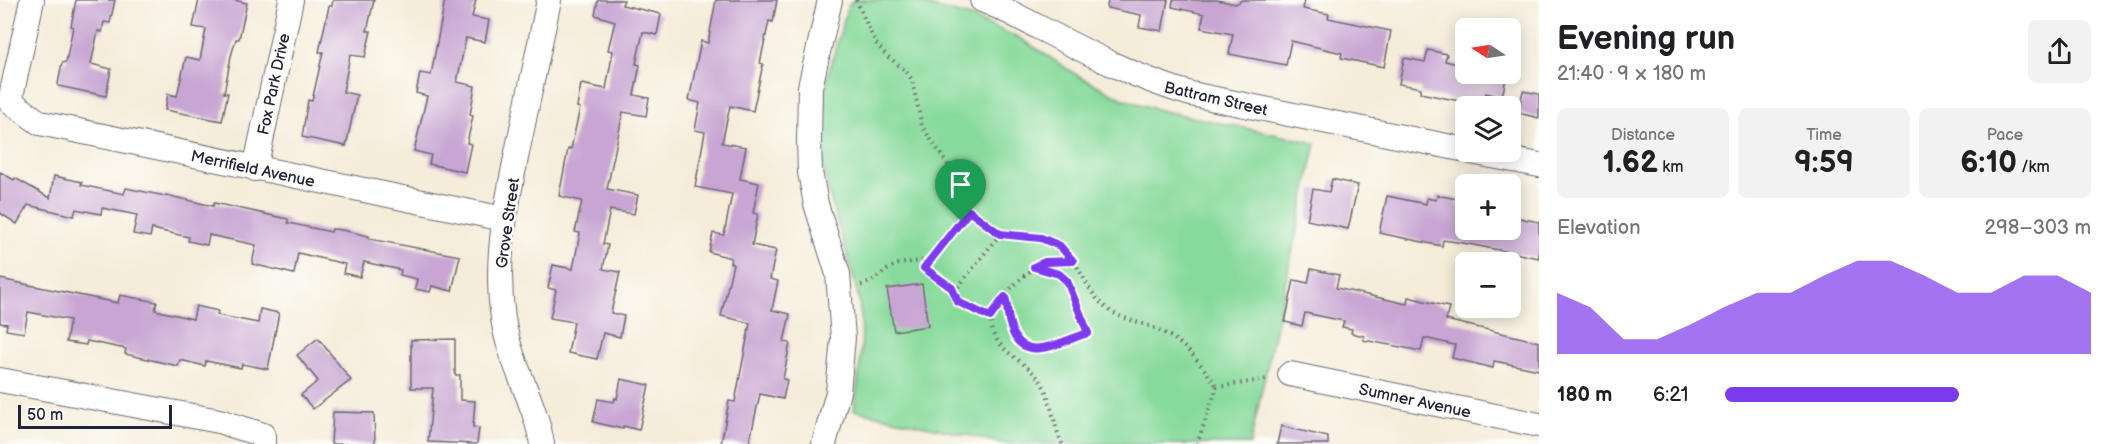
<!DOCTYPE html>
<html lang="en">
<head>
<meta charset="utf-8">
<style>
	:root { --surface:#fff; --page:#f2f2f2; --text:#202124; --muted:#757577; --accent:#7c3aed }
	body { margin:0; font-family:"Balsamiq Sans",sans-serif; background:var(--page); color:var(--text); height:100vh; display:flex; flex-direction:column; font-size:22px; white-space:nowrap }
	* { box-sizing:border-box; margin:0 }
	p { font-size:20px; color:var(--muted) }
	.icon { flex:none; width:33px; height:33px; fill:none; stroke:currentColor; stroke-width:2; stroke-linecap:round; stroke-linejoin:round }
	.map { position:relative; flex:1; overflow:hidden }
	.side { display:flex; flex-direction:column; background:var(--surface); width:570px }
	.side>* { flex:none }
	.needle { width:39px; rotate:282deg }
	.controls { position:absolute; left:1455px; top:18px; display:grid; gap:12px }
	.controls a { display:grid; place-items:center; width:66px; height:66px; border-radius:9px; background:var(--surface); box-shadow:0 3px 15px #0003; font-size:30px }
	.scale { position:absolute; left:18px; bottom:15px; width:154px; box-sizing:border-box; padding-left:6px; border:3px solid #22223b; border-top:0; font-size:16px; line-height:21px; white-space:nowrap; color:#22223b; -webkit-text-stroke:4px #fdfcf7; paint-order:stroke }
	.pin { position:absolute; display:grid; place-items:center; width:51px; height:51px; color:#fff; margin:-62px -26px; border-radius:50% 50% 50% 0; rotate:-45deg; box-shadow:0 0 6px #0007 }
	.pin .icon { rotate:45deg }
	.round { display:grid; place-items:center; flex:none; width:63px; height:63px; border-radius:9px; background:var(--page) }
	.head { display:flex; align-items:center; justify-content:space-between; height:102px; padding:0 18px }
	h1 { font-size:33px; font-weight:600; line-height:45px }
	.figures { display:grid; grid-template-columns:repeat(3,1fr); gap:9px; height:102px; padding:6px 18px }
	.figures div { display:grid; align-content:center; border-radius:9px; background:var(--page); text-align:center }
	.figures b { font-size:30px; font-weight:600 }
	.figures small { font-size:16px; font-weight:400 }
	.figures p { font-size:16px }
	.chart { height:168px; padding:12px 18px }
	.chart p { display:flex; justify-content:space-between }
	.chart svg { width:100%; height:108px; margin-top:6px; fill:var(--accent); opacity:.7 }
	ul { padding:0 18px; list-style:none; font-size:20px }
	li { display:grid; grid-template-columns:96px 72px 1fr; align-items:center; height:45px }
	li i { height:15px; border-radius:8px; background:var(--accent) }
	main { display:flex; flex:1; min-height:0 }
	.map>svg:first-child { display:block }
	.green { fill:#87da9b; stroke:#547e6b; stroke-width:1.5 }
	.building { fill:#c8a5d3 }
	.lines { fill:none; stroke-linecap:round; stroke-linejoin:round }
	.minor-casing { stroke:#6c6972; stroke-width:26 }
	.path { stroke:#6c6972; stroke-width:4; stroke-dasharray:1.5 4.5; stroke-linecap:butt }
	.minor { stroke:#fff; stroke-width:24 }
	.route-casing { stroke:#fff; stroke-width:12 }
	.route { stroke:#7c3aed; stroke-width:8 }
	.labels { text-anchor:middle; stroke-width:5; stroke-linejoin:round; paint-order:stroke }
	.street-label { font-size:16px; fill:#22223b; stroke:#fdfcf7 }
</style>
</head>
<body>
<main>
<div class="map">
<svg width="1539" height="444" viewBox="0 0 1539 444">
	<rect width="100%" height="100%" fill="#fdfcf7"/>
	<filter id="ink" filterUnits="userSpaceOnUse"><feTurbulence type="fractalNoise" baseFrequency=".0167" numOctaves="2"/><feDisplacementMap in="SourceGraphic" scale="12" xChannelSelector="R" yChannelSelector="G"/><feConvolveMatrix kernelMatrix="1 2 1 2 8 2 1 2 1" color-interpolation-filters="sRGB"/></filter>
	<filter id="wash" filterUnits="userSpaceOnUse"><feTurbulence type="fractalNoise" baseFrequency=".008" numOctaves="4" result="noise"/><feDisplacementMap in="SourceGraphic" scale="24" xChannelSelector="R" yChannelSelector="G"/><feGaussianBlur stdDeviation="1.35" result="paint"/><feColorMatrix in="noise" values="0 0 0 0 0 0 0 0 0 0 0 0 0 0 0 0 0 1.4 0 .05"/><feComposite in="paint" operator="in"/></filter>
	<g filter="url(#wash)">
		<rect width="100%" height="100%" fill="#f5ecd9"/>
		<path class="green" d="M854,0h52l65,17 52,23 52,34 48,25 40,12 153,32 -66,301h-244l-152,-34c5,-36 12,-77 4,-114 -11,-53 -36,-105 -38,-160 -1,-39 17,-92 28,-130z"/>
		<g id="blocks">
			<path class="building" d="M76,0h39l-5,23 -6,-1 -2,10 -4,-1 -7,33 20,5 -5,27 -48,-10v-2l4,-21 4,-1 7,-35 -2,-1z
				M199,0h35l13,3 -8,36h-3l-5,17 -7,37h4l-6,28 -57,-11 3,-16 9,2 9,-39 14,3 6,-31 -13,-2z
				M333,0h41l-7,31h4l-6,26 -15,-2 -7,37 14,3 -11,51 -44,-9 6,-37 4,1 11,-49h-4l10,-46h3z
				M445,0h31l-4,17 17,3 -4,22 -19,-4 -9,44 18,4 -5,29 3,1 -6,27 4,1 -6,28 -36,-8 2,-9 -17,-4 13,-55 -11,-3 4,-20 11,2z
				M598,0h26l-2,5 39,9 -4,21 -14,-3 -7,32 4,1 -6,30 15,3 -3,18 -23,-4 -16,77 31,6 -4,19 -24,-4 -7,34 5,1 -5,24 17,3 -9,41 13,3 -4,21 -17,-4 -6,26 -29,-6 6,-31 -24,-4 6,-28 -8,-2 5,-23 20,4 7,-36 -5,-1 7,-31 -23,-5 9,-47h3l9,-41 -3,-1 4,-23 25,5 7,-38 -5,-1 7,-29 -20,-6z
				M716,0h61l-4,22 -4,-1 -9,42 3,1 -10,47 -23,-5 -8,37 24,4 -6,32 19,4 -6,30 5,1 -6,31 24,5 -6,29 8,2 -6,29 18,4 -6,28 6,1 -7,36 4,1 -4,19 -23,-5 -11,50h-28l8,-43 6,1 15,-79 -29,-7 12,-52 -3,-1 1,-5 -22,-6 4,-19 11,2 8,-41 -37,-7 10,-55 -10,-2 5,-27 -11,-3 12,-59 7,2z
				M1108,0h60l-6,31 -23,-4 2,-12 -34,-7z
				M1173,0h44l19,4 6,-4h63l-2,9 26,5 -1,4 63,13 -7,36 -43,-9 1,-5 -51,-12 -5,24 -57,-11 4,-20 -32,-6 3,-14 -32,-7z
				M1428,50l19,4 -2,7 21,5v8h41l-5,23 -16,-4 -2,13 -64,-13 1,-5 -22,-4 5,-26 21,4z
				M1523,91l16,3v24l-21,-5z
				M0,172l14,8 1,-2 35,20 4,-22 28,6 -1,3 43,9 2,-6 39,8 1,-1 47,11 1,-3 74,16v4l43,9 1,-3 10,1 27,6v3l91,17 -8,35 -20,-5 -2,6 -15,-3 2,-10 -17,-4 1,-5 -37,-8 -4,15 -17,-4 2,-9 -47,-11 -4,21 -42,-10 4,-19 -47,-10 -2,10 -19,-4 1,-4 -37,-8 -2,8 -17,-3 4,-19 -35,-7 -1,6 -25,-5 -2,7 -46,-11 -11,19 -17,-11z
				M1332,179l26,6 -10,44 -41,-9 6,-31 16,3z
				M1437,195l20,4v6l9,1v24h44v-14l29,6v36l-76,-15 -20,-3 -1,6 -63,-13 8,-37 39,8 1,-6 9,2z
				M1311,269l28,6 -3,13 71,16 1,-7 41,10 -3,13 93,22v28l-45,-9 -1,7 -41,-10 3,-13 -31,-7 -3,13 -58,-11 1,-4 -13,-3 1,-4 -10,-2 2,-6 -39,-8 -3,13 -17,-4 9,-42 14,3z
				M0,279l118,24 2,-8 37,7 -2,8 38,9 3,-13 22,5 -1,4 41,8 2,-14 19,4 -11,56 -26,-5 -1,4 -35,-7 -1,5 -25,-6 -2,6 -53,-12 1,-5 -39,-8 -1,4 -20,-3 4,-22 -42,-8 -4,21 -18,-3 1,-6 -7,-1z
				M922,284l6,42 -34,5 -7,-42z
				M318,338l33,42 -38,29 -12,-14 17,-14 -21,-26z
				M455,339v36h5v25l15,1 -2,26 6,1 -2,16 -49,-2 5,-54h-22v-48z
				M621,379l28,6 -10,45 -16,-4v3l-30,-7 5,-23 16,3 1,-4 2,1z
				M333,412l41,1 1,31h-44z
				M1281,426l47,11v7h-51z"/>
		</g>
	</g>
	<g filter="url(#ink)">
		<use href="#blocks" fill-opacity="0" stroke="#6c6972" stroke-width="1.5"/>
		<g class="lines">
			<defs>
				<path id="minor" d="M32,0l-22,101 30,22 464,96
					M982,0l19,8c62,31 123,67 190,86l275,56
					M1471,152l68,13
					M255,169l36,-169
					M1290,374l249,51
					M0,380l219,41 44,14v9
					M542,444c-7,-44 -33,-82 -39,-126 -9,-61 4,-116 16,-175 10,-48 20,-95 30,-143
					M824,444l14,-52 5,-54 -5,-64 -22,-70 -6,-32 -1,-31 1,-54 20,-87"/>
			</defs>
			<use href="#minor" class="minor-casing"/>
			<path class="path" d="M856,0l19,42 12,14 18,14 7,10 10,46 26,39 10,19 5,19
				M961,219l1,-16
				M1000,234l-45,57 -31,-23 45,-57c9,7 22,21 34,23 18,5 41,-1 58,12 19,16 24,44 43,60 14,13 34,15 50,22 29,12 46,34 63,59
				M861,285c13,-2 21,-14 33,-19 11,-5 25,-3 37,-8
				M952,289c9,21 18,20 38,28
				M1005,297c3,10 2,19 5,28 12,42 50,17 78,8l-21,-52 -8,-7 -25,-7
				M1062,444c-9,-19 -11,-50 -23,-65 -13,-17 -40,-27 -47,-49 -1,-4 -2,-11 -1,-14 4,-14 41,-52 55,-54 8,-2 18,-1 27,-1
				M1197,444l20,-57 52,-8"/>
			<use href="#minor" class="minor"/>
		</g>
	</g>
	<g class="lines" filter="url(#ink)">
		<defs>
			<path id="route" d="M969,211l31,23 41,4 19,8 13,15 -28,1 -11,5 25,7 8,7 21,52c-28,8 -67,35 -78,-9 -3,-9 -2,-18 -5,-27l-15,20 -32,-15 -6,-14 -28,-20z"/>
		</defs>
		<use href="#route" class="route-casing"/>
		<use href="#route" class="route"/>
	</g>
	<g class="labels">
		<g class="street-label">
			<text transform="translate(273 84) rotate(-78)" y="6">Fox Park Drive</text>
			<text transform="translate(1216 98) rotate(13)" y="6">Battram Street</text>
			<text transform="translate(253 168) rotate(12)" y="6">Merrifield Avenue</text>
			<text transform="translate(507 223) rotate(-82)" y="6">Grove Street</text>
			<text transform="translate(1415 400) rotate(12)" y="6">Sumner Avenue</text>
		</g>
	</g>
</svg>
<div class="controls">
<a><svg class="needle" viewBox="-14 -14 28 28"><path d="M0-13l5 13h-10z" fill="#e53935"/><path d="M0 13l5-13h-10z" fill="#757577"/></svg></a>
<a><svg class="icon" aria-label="layers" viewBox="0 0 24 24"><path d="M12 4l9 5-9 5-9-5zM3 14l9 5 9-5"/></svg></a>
<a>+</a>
<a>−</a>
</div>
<div class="scale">50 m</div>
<div class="pin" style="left:961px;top:221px;background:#1e9e55"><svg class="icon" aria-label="arrive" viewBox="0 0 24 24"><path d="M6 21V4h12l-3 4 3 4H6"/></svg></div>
</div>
<section class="side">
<div class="head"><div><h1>Evening run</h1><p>21:40 · 9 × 180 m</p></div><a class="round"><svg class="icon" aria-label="share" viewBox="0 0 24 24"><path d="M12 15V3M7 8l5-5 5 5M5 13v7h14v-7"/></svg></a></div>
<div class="figures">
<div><p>Distance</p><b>1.62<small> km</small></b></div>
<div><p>Time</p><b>9:59</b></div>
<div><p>Pace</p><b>6:10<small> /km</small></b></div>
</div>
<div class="chart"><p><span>Elevation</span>298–303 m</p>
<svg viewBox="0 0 160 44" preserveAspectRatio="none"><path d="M0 44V19L10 25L20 38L30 38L40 32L50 25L60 19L70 19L80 12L90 6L100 6L110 12L120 19L130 19L140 12L150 12L160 19V44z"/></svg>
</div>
<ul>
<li><b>180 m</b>6:21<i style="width:64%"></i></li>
</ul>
</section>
</main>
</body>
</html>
